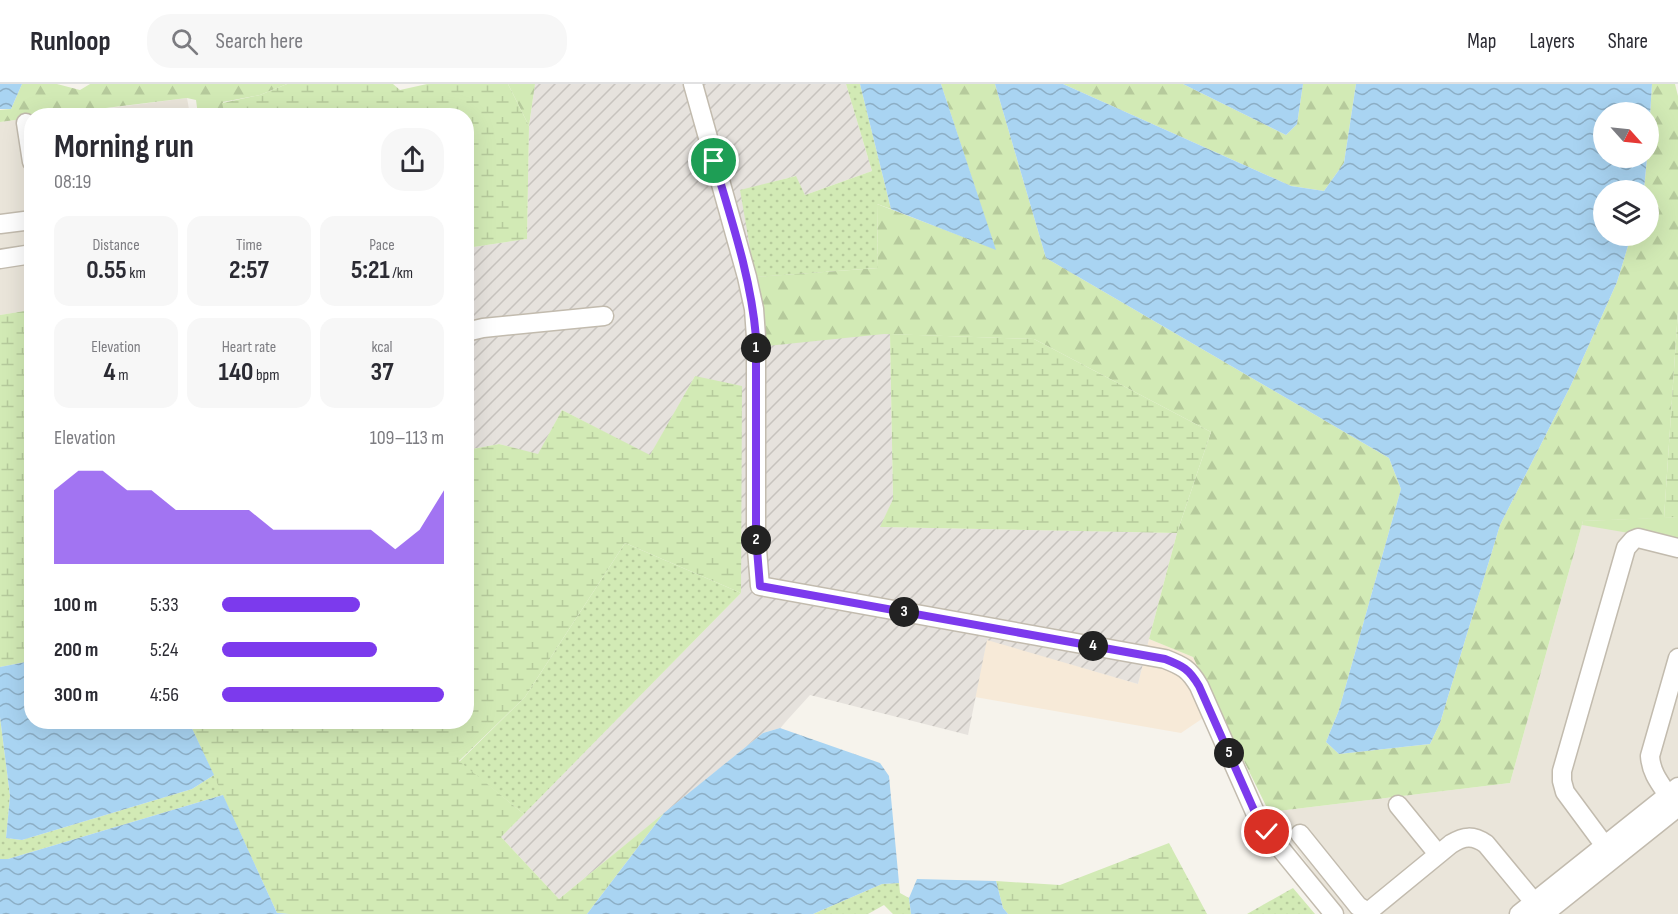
<!DOCTYPE html>
<html lang="en">
<head>
<meta charset="utf-8">
<style>
	:root { --surface:#fff; --page:#f7f7f7; --text:#2b2b33; --muted:#7c7c81; --line:#e1e1e2; --accent:#7c3aed }
	body { margin:0; font-family:"Sofia Sans Condensed",sans-serif; background:var(--page); color:var(--text); height:100vh; display:flex; flex-direction:column; font-size:22px; white-space:nowrap }
	* { box-sizing:border-box; margin:0 }
	p { font-size:20px; color:var(--muted) }
	.icon { flex:none; width:33px; height:33px; fill:none; stroke:currentColor; stroke-width:2; stroke-linecap:round; stroke-linejoin:round }
	.map { position:relative; flex:1; overflow:hidden }
	.panel { position:absolute; left:24px; top:24px; width:450px; height:621px; display:flex; flex-direction:column; background:var(--surface); border-radius:24px; box-shadow:0 6px 24px #0002 }
	.panel>* { flex:none }
	.needle { width:39px; rotate:117deg }
	.controls { position:absolute; left:1593px; top:18px; display:grid; gap:12px }
	.controls a { display:grid; place-items:center; width:66px; height:66px; border-radius:50%; background:var(--surface); box-shadow:0 6px 24px #0002; font-size:30px }
	.pin { position:absolute; display:grid; place-items:center; width:51px; height:51px; color:#fff; margin:-26px; border:3px solid #fff; border-radius:50%; box-shadow:0 2px 6px #0007 }
	.km { position:absolute; width:30px; height:30px; margin:-15px; border-radius:50%; background:#222; color:#fff; font-size:16px; line-height:30px; text-align:center }
	.round { display:grid; place-items:center; flex:none; width:63px; height:63px; border-radius:24px; background:var(--page) }
	.summary { display:flex; align-items:center; justify-content:space-between; height:102px; padding:0 30px }
	h1 { font-size:33px; font-weight:700; line-height:45px }
	.figures { display:grid; grid-template-columns:repeat(3,1fr); gap:9px; height:102px; padding:6px 30px }
	.figures div { display:grid; align-content:center; border-radius:15px; background:var(--page); text-align:center }
	.figures b { font-size:26px; font-weight:700 }
	.figures small { font-size:16px; font-weight:400 }
	.figures p { font-size:16px }
	.chart { height:168px; padding:12px 30px }
	.chart p { display:flex; justify-content:space-between }
	.chart svg { width:100%; height:108px; margin-top:6px; fill:var(--accent); opacity:.7 }
	ul { padding:0 30px; list-style:none; font-size:20px }
	li { display:grid; grid-template-columns:96px 72px 1fr; align-items:center; height:45px }
	li i { height:15px; border-radius:8px; background:var(--accent) }
	header { display:flex; align-items:center; gap:36px; box-sizing:border-box; height:84px; padding:0 30px; background:var(--surface); border-bottom:2px solid var(--line) }
	header strong { font-size:28px }
	nav { display:flex; gap:33px; margin-inline-start:auto; font-size:21px }
	.search { width:420px; height:54px; background:var(--page); display:flex; align-items:center; gap:15px; box-sizing:border-box; padding:0 21px; border-radius:24px; color:var(--muted); font-size:22px }
	.map>svg:first-child { display:block }
	.residential { fill:#eae5da }
	.commercial { fill:#f7ead8 }
	.industrial { fill:url(#industrial-furrows) }
	.grass { fill:url(#grass-dots) }
	.forest { fill:url(#forest-firs) }
	.wetland { fill:url(#wetland-marsh) }
	.garden { fill:#d2eab5 }
	.water { fill:url(#water-waves) }
	.lines { fill:none; stroke-linecap:round; stroke-linejoin:round }
	.minor-casing { stroke:#c2bbae; stroke-width:21 }
	.minor { stroke:#fff; stroke-width:18 }
	.route-casing { stroke:#fff; stroke-width:12 }
	.route { stroke:#7c3aed; stroke-width:8 }
</style>
</head>
<body>
<header>
<strong>Runloop</strong>
<div class="search"><svg class="icon" aria-label="search" viewBox="0 0 24 24"><circle cx="10" cy="10" r="6"/><path d="M15 15l6 6"/></svg>Search here</div>
<nav><a>Map</a><a>Layers</a><a>Share</a></nav>
</header>
<div class="map">
<svg width="1678" height="830" viewBox="0 0 1678 830">
	<defs>
		<pattern id="industrial-furrows" width="10" height="10" patternUnits="userSpaceOnUse" patternTransform="scale(1.5)"><rect width="10" height="10" fill="#e6e2dd"/><path d="M-1 1l2-2M0 10L10 0M9 11l2-2" fill="none" stroke="#c7c3be"/></pattern>
		<pattern id="grass-dots" width="8" height="8" patternUnits="userSpaceOnUse" patternTransform="scale(1.5)"><rect width="8" height="8" fill="#d2eab5"/><path d="M2 2h.1M6 6h.1" fill="none" stroke="#b6ca9c" stroke-width="1.8" stroke-linecap="round"/></pattern>
		<pattern id="forest-firs" width="22" height="20" patternUnits="userSpaceOnUse" patternTransform="scale(1.5)"><rect width="22" height="20" fill="#d2eab5"/><path d="M5 1l3.5 6h-7zM16 11l3.5 6h-7z" fill="#b6ca9c"/></pattern>
		<pattern id="wetland-marsh" width="20" height="14" patternUnits="userSpaceOnUse" patternTransform="scale(1.5)"><rect width="20" height="14" fill="#d2eab5"/><path d="M1 5h8M5 5V1M11 12h8M15 12V8" fill="none" stroke="#b6ca9c"/></pattern>
		<pattern id="water-waves" width="16" height="10" patternUnits="userSpaceOnUse" patternTransform="scale(1.5)"><rect width="16" height="10" fill="#a9d4f2"/><path d="M0 5q4-4 8 0t8 0" fill="none" stroke="#8caec5"/></pattern>
	</defs>
	<rect width="100%" height="100%" fill="#f6f3ec"/>
	<path class="residential" d="M187,14l3,17 -141,1z
		M31,34v192l-31,5v-193z
		M1678,433v397h-334l-75,-102 241,-29 73,-262z"/>
	<path class="commercial" d="M987,555l151,45 11,-45 44,18 25,51 -37,25 -206,-36z"/>
	<path class="industrial" d="M535,0h311l26,87 -67,24 -10,-19 -55,15 144,143h6l3,165 -12,28 296,6 -28,106 -11,45 -151,-44 -19,95 -158,-40 -30,33 -17,5 -204,166 -58,-62 240,-244 -46,-217 -45,80 -88,-46 -24,45 -39,-11 -32,6v-202l60,-9 2,-113z"/>
	<path class="grass" d="M846,0h14l31,125 -14,-5 1,64 -123,9 -15,-87 56,-14 9,19 67,-24z
		M625,459l116,50 -217,221 -65,-52 66,-65z
		M0,633l10,79 -4,42 16,2 170,-51 22,-14 9,20 -215,64h-8z
		M899,799l1,10 9,5 2,16h-18l-9,-9 -16,9h-55l69,-30z
		M1293,804l22,26h-68z"/>
	<path class="forest" d="M22,0h35l23,6 10,-6h197l-27,11 -37,7 2,13h-27l-2,-15 -9,-2 -138,17 -17,1 -1,2 -31,4v-12l11,-1z
		M508,0h27l-6,42z
		M941,0h54l51,174 343,200 12,31 -62,221 -13,32 13,12 91,-10 10,-21 60,-198 71,-140 46,-103 14,-46h17v-46h-4l3,-32h1l1,-26 3,-48h23l3,12v214l-14,208 -81,3 -73,262 -241,29 -76,-155 -44,-18 28,-106 34,-101 -177,-93 -150,-5 -117,12 -12,-69 123,-9 -1,-64 118,45z
		M1063,0h120l103,51 11,-11 6,-40h53l-12,79 -20,28 -33,-5z"/>
	<path class="wetland" d="M287,0h106l7,6 27,-6h81l21,42 -2,113 -60,9 -1,-132 -241,-1 -3,-12 38,-8z
		M31,226v351l-31,6v-352z
		M1678,226v207l-14,1z
		M890,250l144,5 177,93 -34,101 -297,-6 13,-28z
		M695,292l47,10 -1,207 -116,-50 -100,154 -66,64 65,53 -23,23 58,62 105,-86 -77,101h-298l-12,-1 -88,-191h277l1,-272 32,-6 39,10 24,-44 88,45z
		M1169,759l38,71h-199l-5,-6 -7,-27 64,4z"/>
	<path class="garden" d="M1678,433v28l-49,-12 -47,-8 1,-4z"/>
	<path class="water" d="M0,0h22l-11,25h-11z
		M860,0h81l55,166 -105,-41z
		M995,0h68l228,102 33,5 20,-28 12,-79h296l-3,48 -1,-20h-44v46h43l-3,31v1h-40v46h27l-14,46 -46,103 -71,140 -60,198 -10,21 -91,10 -13,-12 13,-32 62,-221 -12,-31 -343,-200z
		M1183,0h120l-6,40 -11,11z
		M31,577l1,61h157l25,53 -22,14 -170,51 -16,-2 4,-42 -10,-79v-50z
		M780,644l100,35 9,13 10,107 -17,1 -69,30h-226l77,-101 99,-80z
		M223,711l54,118 12,1h-289v-55h8z
		M917,795l79,2 7,27 5,6h-97l-2,-16z"/>
	<g class="lines">
		<defs>
			<path id="minor" d="M693,0l54,193 7,32 2,28v200l4,49 405,73c18,7 24,10 34,27l59,133 9,13 67,82
				M26,39l6,39
				M0,140l32,-4
				M0,175l32,-5
				M466,248l17,-4 121,-12
				M1668,711c-9,-13 -17,-23 -18,-39l28,-98
				M1398,721l40,49
				M1300,750l58,72 10,6 83,-68c13,-8 22,-9 35,0l58,70
				M1605,762l-40,-54 -3,-11v-10l64,-223 7,-8 5,-2 40,10
				M1519,830l159,-127
				M1544,830l134,-107"/>
		</defs>
		<use href="#minor" class="minor-casing"/>
		<use href="#minor" class="minor"/>
	</g>
	<g class="lines">
		<defs>
			<path id="route" d="M714,77c17,58 37,116 42,176v200l4,49 405,73c18,7 24,10 34,27l59,133 9,13"/>
		</defs>
		<use href="#route" class="route-casing"/>
		<use href="#route" class="route"/>
	</g>
</svg>
<div class="controls">
<a><svg class="needle" viewBox="-14 -14 28 28"><path d="M0-13l5 13h-10z" fill="#e53935"/><path d="M0 13l5-13h-10z" fill="#7c7c81"/></svg></a>
<a><svg class="icon" aria-label="layers" viewBox="0 0 24 24"><path d="M12 4l9 5-9 5-9-5zM3 14l9 5 9-5"/></svg></a>
</div>
<div class="pin" style="left:714px;top:77px;background:#1e9e55"><svg class="icon" aria-label="arrive" viewBox="0 0 24 24"><path d="M6 21V4h12l-3 4 3 4H6"/></svg></div>
<div class="pin" style="left:1267px;top:748px;background:#d93025"><svg class="icon" aria-label="check" viewBox="0 0 24 24"><path d="M5 12l5 5 9-10"/></svg></div>
<b class="km" style="left:756px;top:264px">1</b>
<b class="km" style="left:756px;top:456px">2</b>
<b class="km" style="left:904px;top:528px">3</b>
<b class="km" style="left:1093px;top:562px">4</b>
<b class="km" style="left:1229px;top:669px">5</b>
<section class="panel">
<div class="summary"><div><h1>Morning run</h1><p>08:19</p></div><a class="round"><svg class="icon" aria-label="share" viewBox="0 0 24 24"><path d="M12 15V3M7 8l5-5 5 5M5 13v7h14v-7"/></svg></a></div>
<div class="figures">
<div><p>Distance</p><b>0.55<small> km</small></b></div>
<div><p>Time</p><b>2:57</b></div>
<div><p>Pace</p><b>5:21<small> /km</small></b></div>
</div>
<div class="figures">
<div><p>Elevation</p><b>4<small> m</small></b></div>
<div><p>Heart rate</p><b>140<small> bpm</small></b></div>
<div><p>kcal</p><b>37</b></div>
</div>
<div class="chart"><p><span>Elevation</span>109–113 m</p>
<svg viewBox="0 0 160 44" preserveAspectRatio="none"><path d="M0 44V14L10 6L20 6L30 14L40 14L50 22L60 22L70 22L80 22L90 30L100 30L110 30L120 30L130 30L140 38L150 30L160 14V44z"/></svg>
</div>
<ul>
<li><b>100 m</b>5:33<i style="width:62%"></i></li>
<li><b>200 m</b>5:24<i style="width:70%"></i></li>
<li><b>300 m</b>4:56<i style="width:100%"></i></li>
</ul>
</section>
</div>
</body>
</html>
